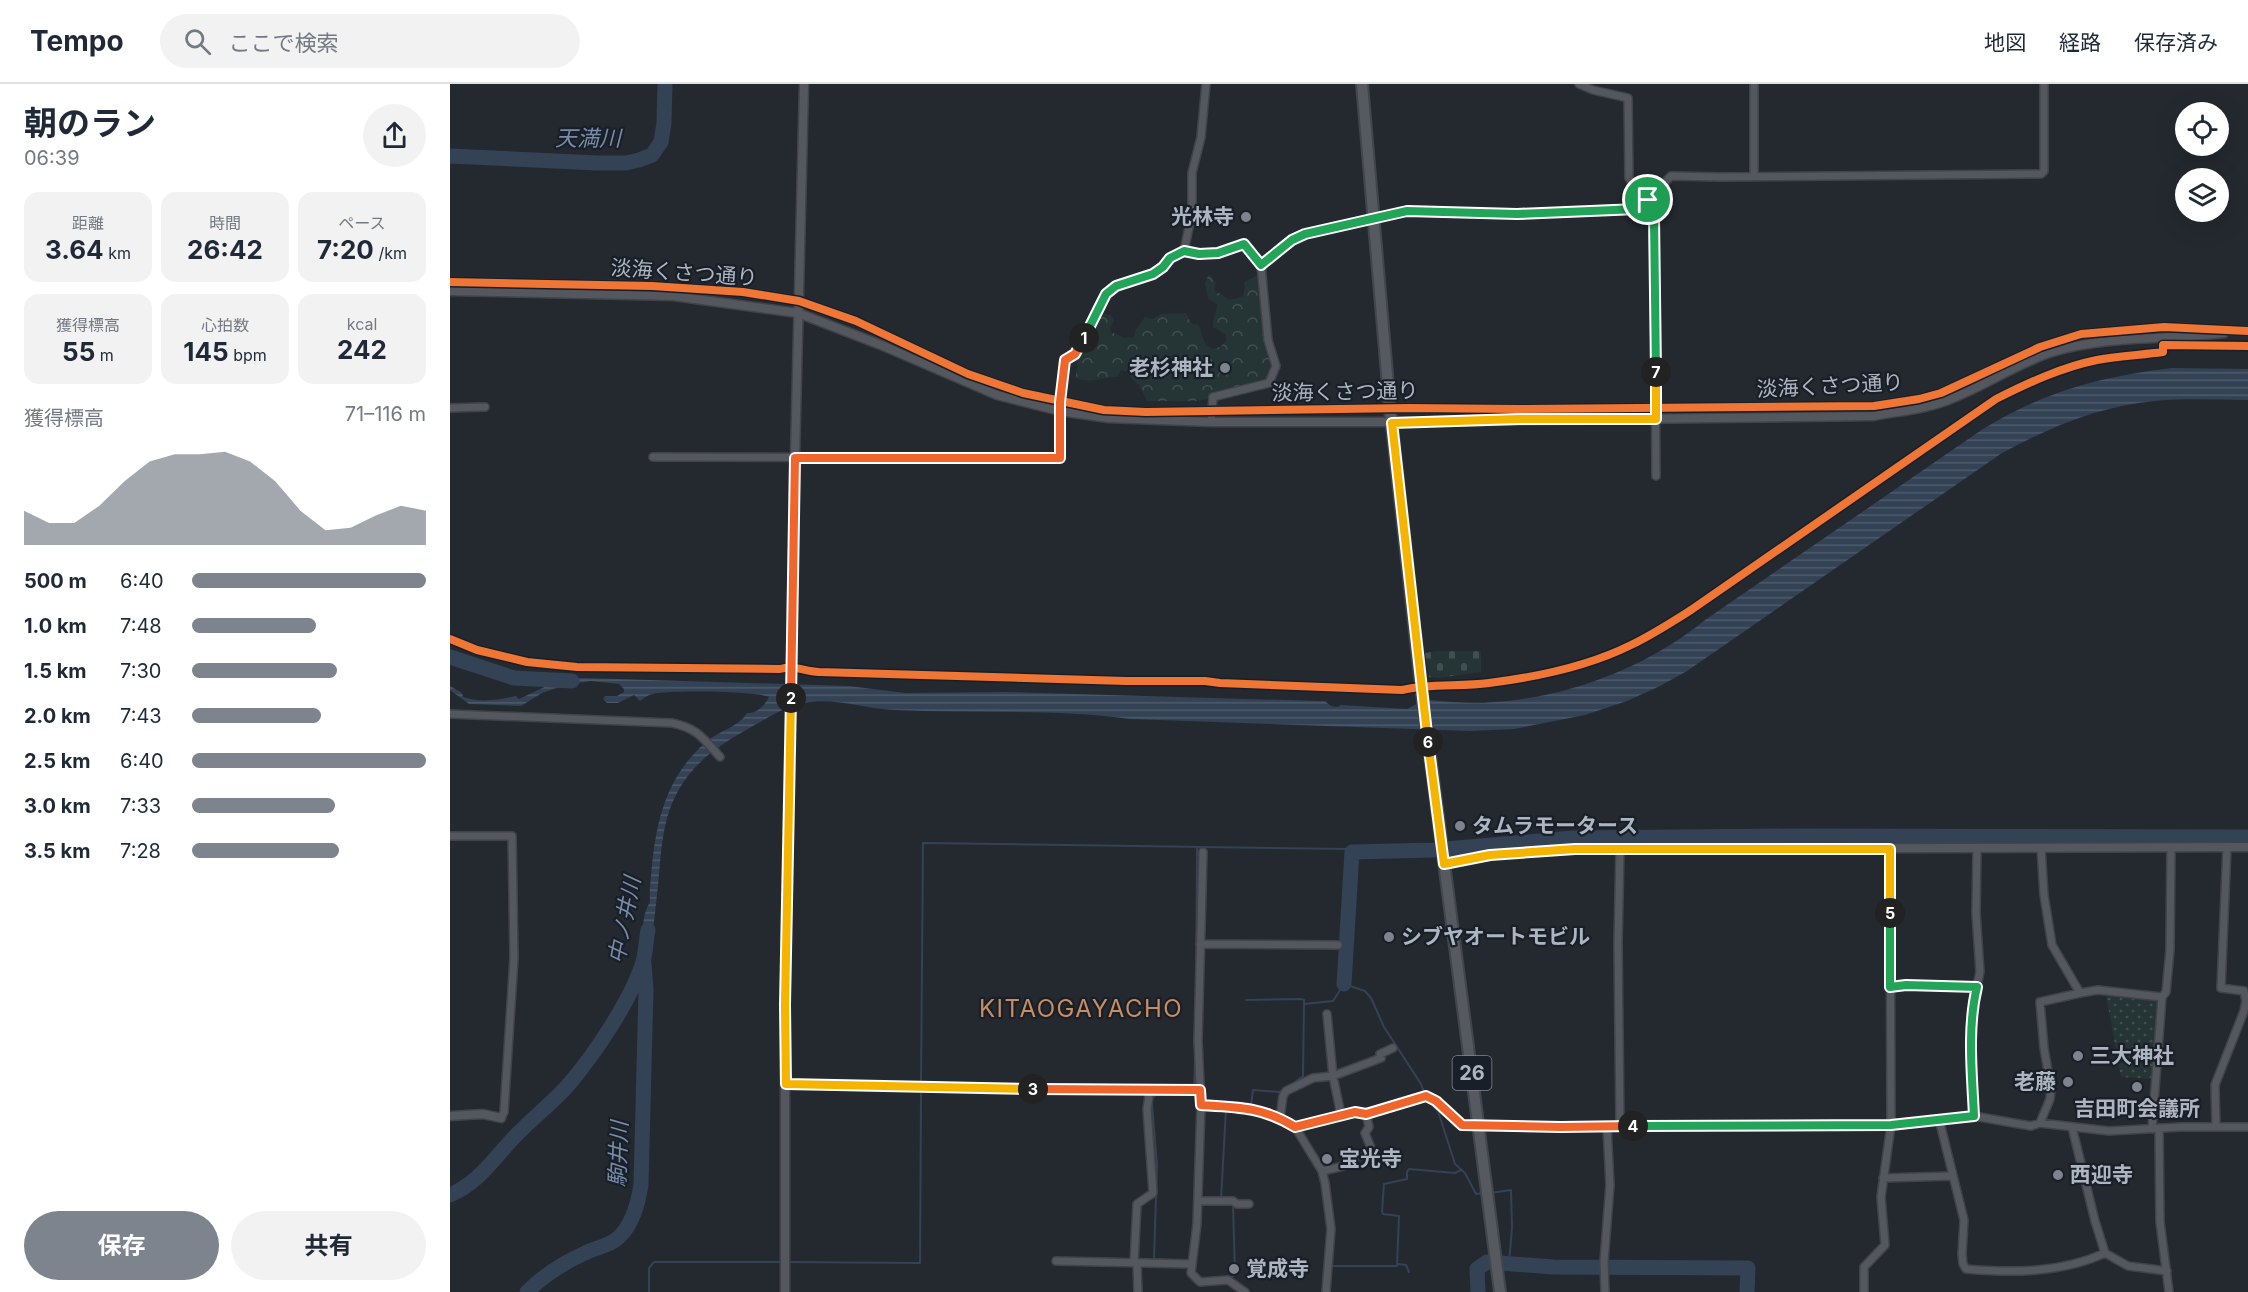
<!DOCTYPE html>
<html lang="ja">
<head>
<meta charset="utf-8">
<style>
	:root { --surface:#fff; --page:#f2f2f3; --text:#1f2937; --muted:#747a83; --line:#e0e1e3; --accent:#7d848e }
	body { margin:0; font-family:Inter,"Noto Sans JP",sans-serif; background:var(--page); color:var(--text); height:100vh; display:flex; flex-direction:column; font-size:22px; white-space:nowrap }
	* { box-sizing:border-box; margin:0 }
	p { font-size:20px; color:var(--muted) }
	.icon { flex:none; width:33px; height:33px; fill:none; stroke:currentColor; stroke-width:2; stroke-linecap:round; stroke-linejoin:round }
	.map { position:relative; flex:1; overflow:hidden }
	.side { display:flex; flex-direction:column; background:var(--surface); width:450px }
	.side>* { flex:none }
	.controls { position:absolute; left:1725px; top:18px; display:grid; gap:12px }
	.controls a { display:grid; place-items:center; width:54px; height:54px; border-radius:50%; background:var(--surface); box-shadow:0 6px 24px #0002; font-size:30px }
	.pin { position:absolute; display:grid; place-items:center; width:51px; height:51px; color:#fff; margin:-26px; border:3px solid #fff; border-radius:50%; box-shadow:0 2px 6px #0007 }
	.km { position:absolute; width:30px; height:30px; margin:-15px; border-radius:50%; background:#222; color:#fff; font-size:16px; line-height:30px; text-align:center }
	.round { display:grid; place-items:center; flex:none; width:63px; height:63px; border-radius:32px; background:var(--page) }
	.headline { display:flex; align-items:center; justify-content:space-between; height:102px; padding:0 24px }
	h1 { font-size:33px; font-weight:700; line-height:45px }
	.figures { display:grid; grid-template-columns:repeat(3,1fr); gap:9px; height:102px; padding:6px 24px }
	.figures div { display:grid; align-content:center; border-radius:15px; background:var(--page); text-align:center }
	.figures b { font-size:26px; font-weight:700 }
	.figures small { font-size:16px; font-weight:400 }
	.figures p { font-size:16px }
	.chart { height:168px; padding:12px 24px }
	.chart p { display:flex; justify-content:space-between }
	.chart svg { width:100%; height:108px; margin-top:6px; fill:var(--accent); opacity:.7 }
	.action { display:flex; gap:12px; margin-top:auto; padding:12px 24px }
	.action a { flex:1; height:69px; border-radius:36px; background:var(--accent); color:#fff; font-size:24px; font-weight:700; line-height:69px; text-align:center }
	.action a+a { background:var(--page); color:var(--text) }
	ul { padding:0 24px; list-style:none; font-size:20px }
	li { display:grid; grid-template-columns:96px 72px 1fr; align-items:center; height:45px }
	li i { height:15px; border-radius:8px; background:var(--accent) }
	header { display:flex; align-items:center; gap:36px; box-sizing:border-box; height:84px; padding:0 30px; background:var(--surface); border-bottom:2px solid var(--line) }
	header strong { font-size:28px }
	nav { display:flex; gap:33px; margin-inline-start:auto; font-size:21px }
	.search { width:420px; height:54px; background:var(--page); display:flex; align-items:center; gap:15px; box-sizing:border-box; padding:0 21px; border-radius:33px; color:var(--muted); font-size:22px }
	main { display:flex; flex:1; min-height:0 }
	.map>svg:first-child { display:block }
	.forest { fill:url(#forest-crowns) }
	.cemetery { fill:url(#cemetery-stones) }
	.park { fill:url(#park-dots) }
	.water { fill:url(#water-rules) }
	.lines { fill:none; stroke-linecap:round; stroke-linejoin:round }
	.stream { stroke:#334255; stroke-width:2 }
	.river { stroke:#334255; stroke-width:15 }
	.minor-casing { stroke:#404348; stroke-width:10 }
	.tertiary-casing { stroke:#404348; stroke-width:11 }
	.primary-casing { stroke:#41454c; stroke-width:14 }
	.minor { stroke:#54575d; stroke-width:7 }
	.tertiary { stroke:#54575d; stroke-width:8 }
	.primary { stroke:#56595f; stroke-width:10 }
	.cycleway-casing { stroke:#191f28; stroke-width:11 }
	.cycleway { stroke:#f07635; stroke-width:8 }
	.split-1-casing { stroke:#fff; stroke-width:12 }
	.split-2-casing { stroke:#fff; stroke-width:12 }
	.split-3-casing { stroke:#fff; stroke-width:12 }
	.split-4-casing { stroke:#fff; stroke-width:12 }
	.split-5-casing { stroke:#fff; stroke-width:12 }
	.split-6-casing { stroke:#fff; stroke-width:12 }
	.split-7-casing { stroke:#fff; stroke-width:12 }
	.split-8-casing { stroke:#fff; stroke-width:12 }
	.split-1 { stroke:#22a559; stroke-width:8 }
	.split-2 { stroke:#f0652b; stroke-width:8 }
	.split-3 { stroke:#f5b400; stroke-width:8 }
	.split-4 { stroke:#f0652b; stroke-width:8 }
	.split-5 { stroke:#22a559; stroke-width:8 }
	.split-6 { stroke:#f5b400; stroke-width:8 }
	.split-7 { stroke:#f5b400; stroke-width:8 }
	.split-8 { stroke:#22a559; stroke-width:8 }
	.poi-dot { fill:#7d848e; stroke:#191f28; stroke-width:2 }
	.labels { text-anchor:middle; stroke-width:4.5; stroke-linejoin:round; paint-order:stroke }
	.shield { fill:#191f28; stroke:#818893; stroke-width:1.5 }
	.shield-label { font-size:20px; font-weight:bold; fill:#adb5c1 }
	.poi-label { font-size:21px; font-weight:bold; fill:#adb5c1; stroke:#191f28; text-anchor:start }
	.street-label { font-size:21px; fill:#adb5c1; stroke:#191f28 }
	.water-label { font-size:22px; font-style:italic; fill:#778ca8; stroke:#191f28 }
	.quarter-label { font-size:24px; letter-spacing:1.5px; fill:#c98d60; stroke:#191f28 }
</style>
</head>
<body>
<header>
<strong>Tempo</strong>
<div class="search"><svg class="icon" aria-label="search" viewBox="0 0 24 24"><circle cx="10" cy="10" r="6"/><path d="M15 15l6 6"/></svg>ここで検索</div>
<nav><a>地図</a><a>経路</a><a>保存済み</a></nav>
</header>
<main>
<section class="side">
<div class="headline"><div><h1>朝のラン</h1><p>06:39</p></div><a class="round"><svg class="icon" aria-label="share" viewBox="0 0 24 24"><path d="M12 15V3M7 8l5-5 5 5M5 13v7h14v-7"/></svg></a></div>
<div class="figures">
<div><p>距離</p><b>3.64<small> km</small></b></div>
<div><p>時間</p><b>26:42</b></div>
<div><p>ペース</p><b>7:20<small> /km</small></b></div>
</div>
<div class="figures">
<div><p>獲得標高</p><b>55<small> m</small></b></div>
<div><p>心拍数</p><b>145<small> bpm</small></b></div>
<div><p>kcal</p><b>242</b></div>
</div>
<div class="chart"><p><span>獲得標高</span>71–116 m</p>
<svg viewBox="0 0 160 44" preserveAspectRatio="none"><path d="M0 44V30L10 35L20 35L30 28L40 18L50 10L60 7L70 7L80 6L90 10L100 18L110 30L120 38L130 37L140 32L150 28L160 30V44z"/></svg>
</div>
<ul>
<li><b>500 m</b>6:40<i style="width:100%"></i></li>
<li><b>1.0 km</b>7:48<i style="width:53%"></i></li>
<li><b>1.5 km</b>7:30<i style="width:62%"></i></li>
<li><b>2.0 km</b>7:43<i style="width:55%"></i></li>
<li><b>2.5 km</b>6:40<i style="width:100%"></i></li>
<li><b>3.0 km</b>7:33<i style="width:61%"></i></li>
<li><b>3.5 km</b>7:28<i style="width:63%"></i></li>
</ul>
<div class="action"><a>保存</a><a>共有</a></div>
</section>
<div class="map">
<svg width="1798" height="1208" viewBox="0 0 1798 1208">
	<defs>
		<pattern id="forest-crowns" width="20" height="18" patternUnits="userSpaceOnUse" patternTransform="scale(1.5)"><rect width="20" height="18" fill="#253435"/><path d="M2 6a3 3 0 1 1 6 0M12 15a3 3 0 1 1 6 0" fill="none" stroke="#424f50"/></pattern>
		<pattern id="cemetery-stones" width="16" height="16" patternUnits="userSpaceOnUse" patternTransform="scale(1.5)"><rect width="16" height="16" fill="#253435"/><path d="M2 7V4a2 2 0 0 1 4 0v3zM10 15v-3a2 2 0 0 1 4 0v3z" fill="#424f50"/></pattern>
		<pattern id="park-dots" width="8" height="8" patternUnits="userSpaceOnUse" patternTransform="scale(1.5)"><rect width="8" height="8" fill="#253435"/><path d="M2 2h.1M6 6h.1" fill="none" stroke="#424f50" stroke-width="1.8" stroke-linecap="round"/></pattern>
		<pattern id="water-rules" width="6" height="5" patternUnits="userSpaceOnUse" patternTransform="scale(1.5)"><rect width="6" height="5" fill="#334255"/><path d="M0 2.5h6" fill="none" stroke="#4e5b6c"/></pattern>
	</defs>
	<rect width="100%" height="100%" fill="#24292f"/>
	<path class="forest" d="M759,190l7,9 -2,5 2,5h5c7,9 12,7 22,3l2,-8 -1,-6 12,-6 4,2 10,84 -1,9 -4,9c-15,5 -47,8 -58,19l-12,2h-48l-8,-16 -8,-7 -3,-6 -7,-2 -4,7c-14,0 -31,8 -42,0l3,-10 -3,-8 15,-21 11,-25 10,2 3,6 -4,6 1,5 14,6 9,-1 2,-8 9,-12 8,2 8,-5 25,-1 5,10 8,2c4,11 3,19 14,24l7,-2 6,-6 -1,-7 -12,-7c-1,-9 4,-14 4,-23l-9,-5 -3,-16z"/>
	<path class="cemetery" d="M986,567h45v21l-42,6 -10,-1 -4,-24z"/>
	<path class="park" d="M1656,911l54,5 -9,79 -30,-2z"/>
	<path class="water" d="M1721,284l77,1v31c-31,0 -62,-2 -93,1 -55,5 -105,26 -153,52l-315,218 -27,15 -33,15 -42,14 -71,14 -44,2 -340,-12c-78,-11 -158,-5 -236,-9 -30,-1 -60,-13 -90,-7 -16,3 -28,10 -42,18 -34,19 -66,36 -85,72 -15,27 -16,62 -19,93 -3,27 -6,54 -9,81 -5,-20 -11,-46 1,-65 -1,-13 1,-25 2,-37 5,-48 16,-90 54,-123 11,-10 34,-16 41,-29 10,1 18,-8 22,-16 -14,-6 -100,-7 -116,-3 -5,1 -9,4 -13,7l-6,-6 -16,8h-11l-4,-4 2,-3h12l7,-4v-3l-5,-5 -28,-3 -26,4 -23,8 -21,13 -52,-2 -19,-14v-4l12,7 1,4c17,6 35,3 53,-1l3,3 32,-15 7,-6h26l265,8 56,7 100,-1 315,9h5c5,5 10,8 16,4l66,4 13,-7 9,-2c21,2 43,4 64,2 74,-4 155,-35 212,-82l278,-191c65,-39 114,-51 188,-61z"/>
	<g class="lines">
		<path class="stream" d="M746,902l1,-139
			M796,916l55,-1 3,1v4l29,-3 11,-17 21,7 6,7 13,29 37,57 4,11
			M471,999l2,-240 426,6 3,3
			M840,1002l13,-10 1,-72
			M977,1016l11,11 17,53 10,9 11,21 9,-1
			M801,1021l2,-15 26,2 6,-3
			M1040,1109l21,-3 1,38 -3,35
			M771,1115l5,-90
			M742,1177l-38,-2 3,-94 -5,-61v-6l4,-3 38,-1 1,-37
			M337,1178l133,1 1,-169
			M948,1180l8,1 3,7
			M881,1182h66l2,-50 -16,-2 -1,-3 2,-27 23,-5v-7l2,-3 46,4 6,-3
			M780,1194l5,-3 -2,-71
			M199,1208v-24l5,-6h127"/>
		<path class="river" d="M0,72l147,7h29l13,-3 13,-5 9,-13 3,-19 1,-39
			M0,573l64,21 58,3
			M894,900l8,-132 82,-2 138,-12 220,-2 456,1
			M0,1111c27,-12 39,-30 58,-51 19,-22 43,-39 62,-61 26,-31 61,-83 73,-121 3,-11 3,-22 5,-32
			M77,1208c17,-17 36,-29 58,-39 12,-6 25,-7 34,-16 14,-13 19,-34 22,-52l5,-196 -2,-25
			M1028,1208l-1,-23 10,-7 66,5 195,1 -1,24"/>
		<defs>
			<path id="minor" d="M1129,0l14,6 35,8 1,80c10,16 18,20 25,38l2,260
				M1304,92v-92
				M734,167l8,-38v-40l9,-36 5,-53
				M811,181l31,-25 13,-6 102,-23 110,3 121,-5 33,-33 50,1 320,-3 3,-3v-87
				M0,324l35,-1
				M203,373l407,1v-56l5,-42c26,-18 23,-45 41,-66 10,-13 32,-14 46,-20 13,-6 19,-22 33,-23 5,0 10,2 14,2 17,2 30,-3 45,-9l17,21 7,75 8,26 -7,17 -56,14 -2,25
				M0,630l222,9c25,5 31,15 48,34
				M0,752h62l2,122 -10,154 -3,6
				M1170,765l-2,94 2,183
				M753,768l-5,189 3,64 -4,119 -6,49 9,9 28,-2 17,12
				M750,860l138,1
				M1439,903l17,-2 72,2
				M1630,909l18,-3 64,7
				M877,930l6,62 8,39
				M336,1001l414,5
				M751,1021l45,2 34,11 15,9 27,44 3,12 6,46 -5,63
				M1524,1032l-3,-47 2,-65 7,-32 -4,-59 1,-65
				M830,1034l3,-22 3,-5 27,-13 20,-2 48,-18 -1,-4 13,-6
				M1489,1035l25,101 -2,34 1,10 3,5c46,4 96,4 139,-16l23,13 39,5
				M1590,1039l10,-24 1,-10 -7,-41 -4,-46 40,-9 -28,-48 -8,-50 -3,-47
				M845,1043l60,-15 11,2 60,-18 10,5 26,24 17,1 412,-1 83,-9 57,10 9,-3 69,8 72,-4h67
				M1622,1043l23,94 10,32
				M1766,1043l-1,-42 29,-74 2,-10 -2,-10 -23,-3 6,-141
				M1709,1044l1,94 9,70
				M1702,1045l10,-132 4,-5 4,-42 1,-103
				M872,1087l22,-5 8,-9 21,-4 -8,-20 4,-6 -3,-13
				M1433,1094l70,-2
				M748,1117h35l4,3h12
				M606,1177l135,3
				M684,1179l3,-59 16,-11 -6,-84 3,-19
				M687,1179l1,29
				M1155,1208l-1,-31 6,-76 -3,-58
				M1414,1208v-25l21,-22 -4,-48 10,-72 -1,-276"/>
			<path id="tertiary" d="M0,198l202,4 91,6 56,9 57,20 112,53 55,19 81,17 42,2 263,-4 110,1 355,-3 45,-7 22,-6 99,-46 41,-13 83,-7 84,4
				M0,207l223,5 125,17 83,32 116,50 63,16 48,7 103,4h181l481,-6c26,-5 55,-7 80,-18 33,-13 65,-35 99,-46 56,-17 114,-12 172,-19
				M994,780l46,-9 85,-6 673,-2
				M0,1032l33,-2 18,4
				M335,1208v-287l10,-548 9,-373"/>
			<path id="primary" d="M912,0l28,325 31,277 79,606"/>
		</defs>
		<use href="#minor" class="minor-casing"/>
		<use href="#tertiary" class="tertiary-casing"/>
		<use href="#primary" class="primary-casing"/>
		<use href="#minor" class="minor"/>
		<use href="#tertiary" class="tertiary"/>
		<use href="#primary" class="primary"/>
		<defs>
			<path id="cycleway" d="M0,198l202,4 91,6 56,9 57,20 112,53 55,19 81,17 42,2 263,-4 110,1 355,-3 45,-7 22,-6 99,-46 41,-13 83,-7 84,4
				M0,555l27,11 50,12 50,5 203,2c15,-4 23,2 39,3l307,9h79l15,2 182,7c28,-7 58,-3 87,-7 48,-6 98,-16 142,-38 21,-10 41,-23 60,-35l305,-211c32,-16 66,-32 101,-39 22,-4 44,-5 66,-8v-7l85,1"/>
		</defs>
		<use href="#cycleway" class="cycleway-casing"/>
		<use href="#cycleway" class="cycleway"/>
	</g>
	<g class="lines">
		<defs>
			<path id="split-1" d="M634,254l22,-44 10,-8 37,-12 10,-7 7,-9 14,-7 15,3 19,-1 26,-9 17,21 31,-25 13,-6 102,-23 110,3 121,-5 10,-9"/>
			<path id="split-2" d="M341,614l4,-240h265v-56l5,-42 10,-6 9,-16"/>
			<path id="split-3" d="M341,614l-6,307 1,79 247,5"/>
			<path id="split-4" d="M583,1005l167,1 1,15c36,2 62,2 94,22l60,-15 11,2 60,-18 10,5 26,24 99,2 72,-1"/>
			<path id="split-5" d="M1183,1042l258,-1 83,-9c-2,-42 -7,-88 3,-129l-71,-2 -16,2v-74"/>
			<path id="split-6" d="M978,658l16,122 46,-9 85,-6h315v64"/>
			<path id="split-7" d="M978,658l-36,-319 127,-4h137v-47"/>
			<path id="split-8" d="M1198,116l6,16 2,156"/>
		</defs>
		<use href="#split-1" class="split-1-casing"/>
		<use href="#split-2" class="split-2-casing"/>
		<use href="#split-3" class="split-3-casing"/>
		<use href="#split-4" class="split-4-casing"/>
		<use href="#split-5" class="split-5-casing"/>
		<use href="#split-6" class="split-6-casing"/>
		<use href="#split-7" class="split-7-casing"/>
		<use href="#split-8" class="split-8-casing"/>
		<use href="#split-1" class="split-1"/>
		<use href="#split-2" class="split-2"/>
		<use href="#split-3" class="split-3"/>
		<use href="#split-4" class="split-4"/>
		<use href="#split-5" class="split-5"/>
		<use href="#split-6" class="split-6"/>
		<use href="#split-7" class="split-7"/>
		<use href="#split-8" class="split-8"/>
	</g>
	<g class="poi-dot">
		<circle cx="796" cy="133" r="6"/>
		<circle cx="775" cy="284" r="6"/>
		<circle cx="1010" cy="742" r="6"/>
		<circle cx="939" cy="853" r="6"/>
		<circle cx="1628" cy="972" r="6"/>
		<circle cx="1618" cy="998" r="6"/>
		<circle cx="1687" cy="1003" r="6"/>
		<circle cx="877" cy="1075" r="6"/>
		<circle cx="1608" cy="1091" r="6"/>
		<circle cx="784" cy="1185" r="6"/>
	</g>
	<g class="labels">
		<rect class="shield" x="1002.5" y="972" width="39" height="34" rx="4.5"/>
		<g class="shield-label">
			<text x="1022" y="996">26</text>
		</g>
		<g class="poi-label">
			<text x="784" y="140" text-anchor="end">光林寺</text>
			<text x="763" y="291" text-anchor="end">老杉神社</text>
			<text x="1022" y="749">タムラモータース</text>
			<text x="951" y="860">シブヤオートモビル</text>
			<text x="1640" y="979">三大神社</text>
			<text x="1606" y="1005" text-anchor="end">老藤</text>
			<text x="1687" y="1032" text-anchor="middle">吉田町会議所</text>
			<text x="889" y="1082">宝光寺</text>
			<text x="1620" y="1098">西迎寺</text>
			<text x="796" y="1192">覚成寺</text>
		</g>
		<g class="street-label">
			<text transform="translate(234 189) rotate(4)" y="7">淡海くさつ通り</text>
			<text transform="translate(1380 302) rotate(-3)" y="7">淡海くさつ通り</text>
			<text transform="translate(895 308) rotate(-1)" y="7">淡海くさつ通り</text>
		</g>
		<g class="water-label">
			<text x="138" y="62">天満川</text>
			<text transform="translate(174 836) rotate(-79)" y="8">中ノ井川</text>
			<text transform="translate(168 1070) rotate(-88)" y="8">駒井川</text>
		</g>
		<g class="quarter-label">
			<text x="631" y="933">KITAOGAYACHO</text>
		</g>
	</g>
</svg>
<div class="controls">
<a><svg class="icon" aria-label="locate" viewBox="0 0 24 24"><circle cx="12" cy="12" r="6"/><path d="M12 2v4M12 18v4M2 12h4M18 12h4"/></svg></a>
<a><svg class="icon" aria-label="layers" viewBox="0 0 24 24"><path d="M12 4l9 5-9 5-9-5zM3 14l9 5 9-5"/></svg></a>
</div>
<div class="pin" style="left:1198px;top:116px;background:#1e9e55"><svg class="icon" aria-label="arrive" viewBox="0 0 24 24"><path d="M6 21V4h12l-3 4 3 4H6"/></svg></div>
<b class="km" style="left:634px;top:254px">1</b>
<b class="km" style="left:341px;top:614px">2</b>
<b class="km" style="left:583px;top:1005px">3</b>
<b class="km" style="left:1183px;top:1042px">4</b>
<b class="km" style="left:1440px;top:829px">5</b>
<b class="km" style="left:978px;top:658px">6</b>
<b class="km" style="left:1206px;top:288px">7</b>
</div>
</main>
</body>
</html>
